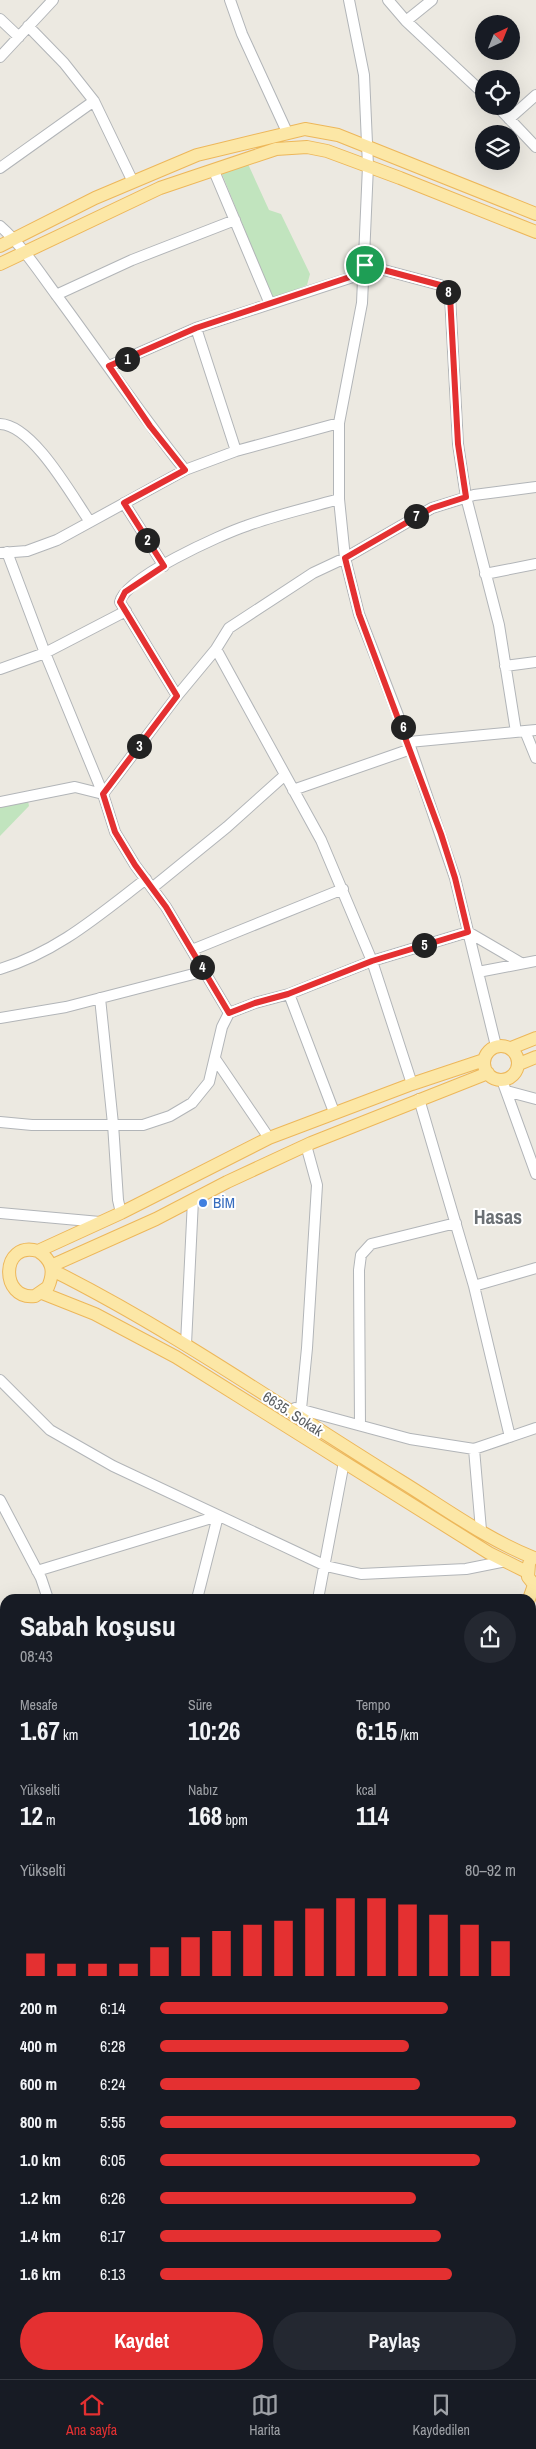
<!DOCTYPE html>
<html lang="tr">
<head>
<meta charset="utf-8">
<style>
	:root { --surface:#171b24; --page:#242831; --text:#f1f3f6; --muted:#9ea1a6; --line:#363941; --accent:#e43031 }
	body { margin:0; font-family:"Archivo Narrow",sans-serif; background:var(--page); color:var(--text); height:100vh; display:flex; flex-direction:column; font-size:19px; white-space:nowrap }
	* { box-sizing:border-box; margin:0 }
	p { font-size:16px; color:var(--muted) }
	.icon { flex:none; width:28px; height:28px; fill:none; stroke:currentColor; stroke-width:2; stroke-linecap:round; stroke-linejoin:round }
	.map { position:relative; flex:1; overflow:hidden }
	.details { position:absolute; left:0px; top:1594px; width:536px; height:786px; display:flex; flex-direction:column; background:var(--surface); border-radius:15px 15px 0 0; box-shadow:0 5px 20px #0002 }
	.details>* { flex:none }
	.needle { width:32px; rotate:43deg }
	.controls { position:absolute; left:475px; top:15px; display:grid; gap:10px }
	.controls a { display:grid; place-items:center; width:45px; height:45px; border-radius:50%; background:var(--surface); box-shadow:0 5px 20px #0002; font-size:25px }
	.pin { position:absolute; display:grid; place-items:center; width:42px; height:42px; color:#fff; margin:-21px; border:2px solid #fff; border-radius:50%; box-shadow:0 1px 5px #0007 }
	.km { position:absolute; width:25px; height:25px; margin:-12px; border-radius:50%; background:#222; color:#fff; font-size:14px; line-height:25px; text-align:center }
	.round { display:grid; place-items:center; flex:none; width:52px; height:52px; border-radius:26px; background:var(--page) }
	.head { display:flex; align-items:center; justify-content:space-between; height:85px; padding:0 20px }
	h1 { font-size:28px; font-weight:700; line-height:38px }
	.metrics { display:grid; grid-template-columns:repeat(3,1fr); gap:8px; height:85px; padding:5px 20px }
	.metrics div { display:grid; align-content:center }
	.metrics b { font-size:25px; font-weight:700 }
	.metrics small { font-size:14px; font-weight:400 }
	.metrics p { font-size:14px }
	.chart { height:140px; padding:10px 20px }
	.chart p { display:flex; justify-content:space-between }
	.chart svg { width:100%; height:90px; margin-top:5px; stroke:var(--accent); stroke-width:6 }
	.action { display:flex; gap:10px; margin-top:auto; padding:10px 20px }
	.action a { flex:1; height:58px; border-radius:30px; background:var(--accent); color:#fff; font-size:20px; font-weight:700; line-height:58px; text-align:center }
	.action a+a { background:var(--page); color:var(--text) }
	ul { padding:0 20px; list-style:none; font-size:16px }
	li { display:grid; grid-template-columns:80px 60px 1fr; align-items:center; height:38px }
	li i { height:12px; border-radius:6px; background:var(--accent) }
	.menu { display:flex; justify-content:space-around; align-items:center; height:70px; border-top:1px solid var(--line); background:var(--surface); font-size:14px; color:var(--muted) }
	.menu a { display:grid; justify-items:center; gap:2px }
	.menu .on { color:var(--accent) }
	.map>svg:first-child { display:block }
	.green { fill:#c1e4be }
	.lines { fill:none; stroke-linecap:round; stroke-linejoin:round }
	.minor-casing { stroke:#b2b5b8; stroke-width:12 }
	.major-casing { stroke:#edb75a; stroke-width:14 }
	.minor { stroke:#fff; stroke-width:10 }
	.major { stroke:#fce7a6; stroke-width:12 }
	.route-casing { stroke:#fff; stroke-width:10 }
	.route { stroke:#e43031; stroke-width:6 }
	.shop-dot { fill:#3f7fe0; stroke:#fff; stroke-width:2 }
	.labels { text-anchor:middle; stroke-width:4; stroke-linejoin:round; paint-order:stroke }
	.shop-label { font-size:15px; fill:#366cbe; stroke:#fff; text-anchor:start }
	.street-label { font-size:15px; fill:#5a5e62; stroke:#fff }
	.district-label { font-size:20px; font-weight:bold; fill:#6b7074; stroke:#fff }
</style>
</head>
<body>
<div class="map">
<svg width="536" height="2379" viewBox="0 0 536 2379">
	<rect width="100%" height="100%" fill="#ece9e1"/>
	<path class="green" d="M248,164l21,46 12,4 29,60 -3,11 -34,14 -51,-125z
		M24,800l4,1 1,5 -29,30v-29z"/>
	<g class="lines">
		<defs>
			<path id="minor" d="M230,0l12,34 45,98
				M349,0l15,75 4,91 -6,137 -23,120v76l6,59 14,56 52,135 44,129 41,168
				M388,0l18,21 78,73
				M0,19l19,18
				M406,21l26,-21
				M28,26l36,37 30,38 39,81
				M0,57l53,-57
				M497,106l39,41
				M509,119l27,-24
				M0,168l94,-67
				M214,171l56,133
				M0,226c24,21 41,49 60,74 42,57 81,115 125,170
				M365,265l75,20 6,4 4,7 8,148 8,53 33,128 17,107
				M56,295l76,-35 103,-40
				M196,328l40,123
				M109,366l87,-38 169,-55
				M0,424c33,1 72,72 90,98
				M124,503l40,63
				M7,552l38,101 58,141 12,38 20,33 31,42 63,106
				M0,553l27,-2 30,-11 128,-70 51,-19 103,-28
				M485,574l51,-10
				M216,649l105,191 51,121 40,123
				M505,666l31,-4
				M0,669l45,-16 81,-42
				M177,696l-57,-94c4,-24 102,-68 126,-76 30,-11 62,-18 93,-27
				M525,731l11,27
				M409,742l127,-12
				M293,790l118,-41
				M0,802l75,-15 28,7 74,-98 39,-47 13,-21 84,-55 32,-15 87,-50 42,-13 62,-8
				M152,888l75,-61 58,-52
				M192,950l151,-61
				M0,969c57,-17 99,-54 146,-90
				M478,972l58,-11
				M289,994l45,118
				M100,998l13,126 5,76 3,13
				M0,1018l66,-11 139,-36
				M216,1060l53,78
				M502,1080l34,94
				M506,1091l30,8
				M419,1099l55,187 36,151
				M0,1122l32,3h111l27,-9 22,-13 17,-21 13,-55 7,-14 26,-10 34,-9 83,-33 96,-29 53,31
				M0,1213l100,9
				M474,1286l62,-18
				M186,1344l7,-144
				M0,1380l50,50 63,36 213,100 35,8 105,-5 40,-8
				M295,1408l115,31 64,10 62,-21
				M301,1409l6,-61 10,-163 -11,-40
				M360,1425l-1,-155 2,-15 10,-11 85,-21
				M474,1449l7,81
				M0,1500l41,78 7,21
				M37,1571l181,-55
				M197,1599l21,-83
				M318,1599l26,-137
				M0,1613l5,-1
				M531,1712l5,1
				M0,1807h5
				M531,1898h5
				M531,2081l5,1
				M0,2114l3,-112
				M532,2265l4,1
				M531,2336h5
				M141,2379l34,-4
				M324,2379v-4
				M373,2379v-4
				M488,2379l1,-4"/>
			<path id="major" d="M0,246l95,-48 102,-43 108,-26 33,6 198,79
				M0,264l160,-76 116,-39 31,-2 20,4 73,27 136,54
				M484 1063a17 17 0 1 1 34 0a17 17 0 1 1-34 0Z
				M511,1048l25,-10
				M519,1064l17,-7
				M38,1251c14,9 17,20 10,36l-13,9c-35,5 -35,-56 3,-45l83,-38 148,-75 143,-54 72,-24
				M51,1266l105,-47 71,-37 84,-39 177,-70
				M52,1270c122,61 232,139 347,210 44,27 87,59 135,78
				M42,1293l53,21 81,43 313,196 38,19
				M529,1564l-1,13 8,10
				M529,1599l5,-14
				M531,1636l5,-13
				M0,1766h5
				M0,1783h5
				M0,2329l5,2
				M0,2349l5,3
				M45,2375l5,4
				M79,2375l5,4"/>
		</defs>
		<use href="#minor" class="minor-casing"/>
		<use href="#major" class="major-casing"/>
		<use href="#minor" class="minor"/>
		<use href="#major" class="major"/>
	</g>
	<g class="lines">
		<defs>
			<path id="route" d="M365,265l75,20 6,4 4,7 8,148 8,53 -34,11 -87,50 14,56 82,220 14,44 13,54 -96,29 -84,33 -33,9 -26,10 -63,-106 -31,-42 -20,-33 -12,-38 74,-98 -57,-94 5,-10 39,-26 -40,-63 61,-33 -35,-44 -41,-60 87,-38 169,-56z"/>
		</defs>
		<use href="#route" class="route-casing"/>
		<use href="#route" class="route"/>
	</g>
	<circle class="shop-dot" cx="203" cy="1203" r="5"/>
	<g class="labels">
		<g class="shop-label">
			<text x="213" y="1208">BİM</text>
		</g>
		<g class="street-label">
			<text transform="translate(293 1414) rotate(33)" y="5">6635. Sokak</text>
		</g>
		<g class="district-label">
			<text x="498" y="1224">Hasas</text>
		</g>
	</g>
</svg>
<div class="controls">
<a><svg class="needle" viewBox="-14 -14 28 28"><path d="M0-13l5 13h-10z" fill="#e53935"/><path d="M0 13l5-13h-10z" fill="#9ea1a6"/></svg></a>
<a><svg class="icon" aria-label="locate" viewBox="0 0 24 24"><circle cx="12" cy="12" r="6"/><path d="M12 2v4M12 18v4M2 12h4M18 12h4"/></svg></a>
<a><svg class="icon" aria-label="layers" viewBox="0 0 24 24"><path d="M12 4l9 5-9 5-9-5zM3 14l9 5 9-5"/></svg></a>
</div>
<div class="pin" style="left:365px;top:265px;background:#1e9e55"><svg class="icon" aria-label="arrive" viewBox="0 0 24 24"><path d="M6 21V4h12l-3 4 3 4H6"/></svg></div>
<b class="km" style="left:127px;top:359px">1</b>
<b class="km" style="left:147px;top:540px">2</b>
<b class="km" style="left:139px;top:746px">3</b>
<b class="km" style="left:202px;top:967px">4</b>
<b class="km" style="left:424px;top:945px">5</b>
<b class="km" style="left:403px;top:727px">6</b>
<b class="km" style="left:416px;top:516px">7</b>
<b class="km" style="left:448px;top:292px">8</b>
<section class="details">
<div class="head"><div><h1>Sabah koşusu</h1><p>08:43</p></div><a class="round"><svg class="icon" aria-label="share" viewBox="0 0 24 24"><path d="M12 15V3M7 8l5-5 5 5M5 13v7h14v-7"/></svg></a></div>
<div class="metrics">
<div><p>Mesafe</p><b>1.67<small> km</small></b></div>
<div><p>Süre</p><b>10:26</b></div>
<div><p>Tempo</p><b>6:15<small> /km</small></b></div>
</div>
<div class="metrics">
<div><p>Yükselti</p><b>12<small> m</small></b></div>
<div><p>Nabız</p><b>168<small> bpm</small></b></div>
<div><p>kcal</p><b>114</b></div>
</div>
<div class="chart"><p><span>Yükselti</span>80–92 m</p>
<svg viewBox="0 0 160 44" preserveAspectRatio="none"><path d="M5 44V33M15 44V38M25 44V38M35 44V38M45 44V30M55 44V25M65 44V22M75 44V19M85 44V17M95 44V11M105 44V6M115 44V6M125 44V9M135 44V14M145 44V19M155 44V27"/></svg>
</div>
<ul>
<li><b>200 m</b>6:14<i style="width:81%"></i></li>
<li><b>400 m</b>6:28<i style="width:70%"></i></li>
<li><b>600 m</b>6:24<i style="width:73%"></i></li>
<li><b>800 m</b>5:55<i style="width:100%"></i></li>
<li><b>1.0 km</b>6:05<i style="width:90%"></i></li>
<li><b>1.2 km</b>6:26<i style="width:72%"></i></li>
<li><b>1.4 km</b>6:17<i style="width:79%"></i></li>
<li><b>1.6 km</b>6:13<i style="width:82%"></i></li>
</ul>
<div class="action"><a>Kaydet</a><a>Paylaş</a></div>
</section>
</div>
<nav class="menu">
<a class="on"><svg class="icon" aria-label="home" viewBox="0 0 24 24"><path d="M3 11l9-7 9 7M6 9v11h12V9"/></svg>Ana sayfa</a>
<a><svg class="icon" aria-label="map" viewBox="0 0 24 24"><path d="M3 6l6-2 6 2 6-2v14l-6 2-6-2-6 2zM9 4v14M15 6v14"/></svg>Harita</a>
<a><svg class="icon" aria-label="saved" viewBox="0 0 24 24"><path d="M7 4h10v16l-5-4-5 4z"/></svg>Kaydedilen</a>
</nav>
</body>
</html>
